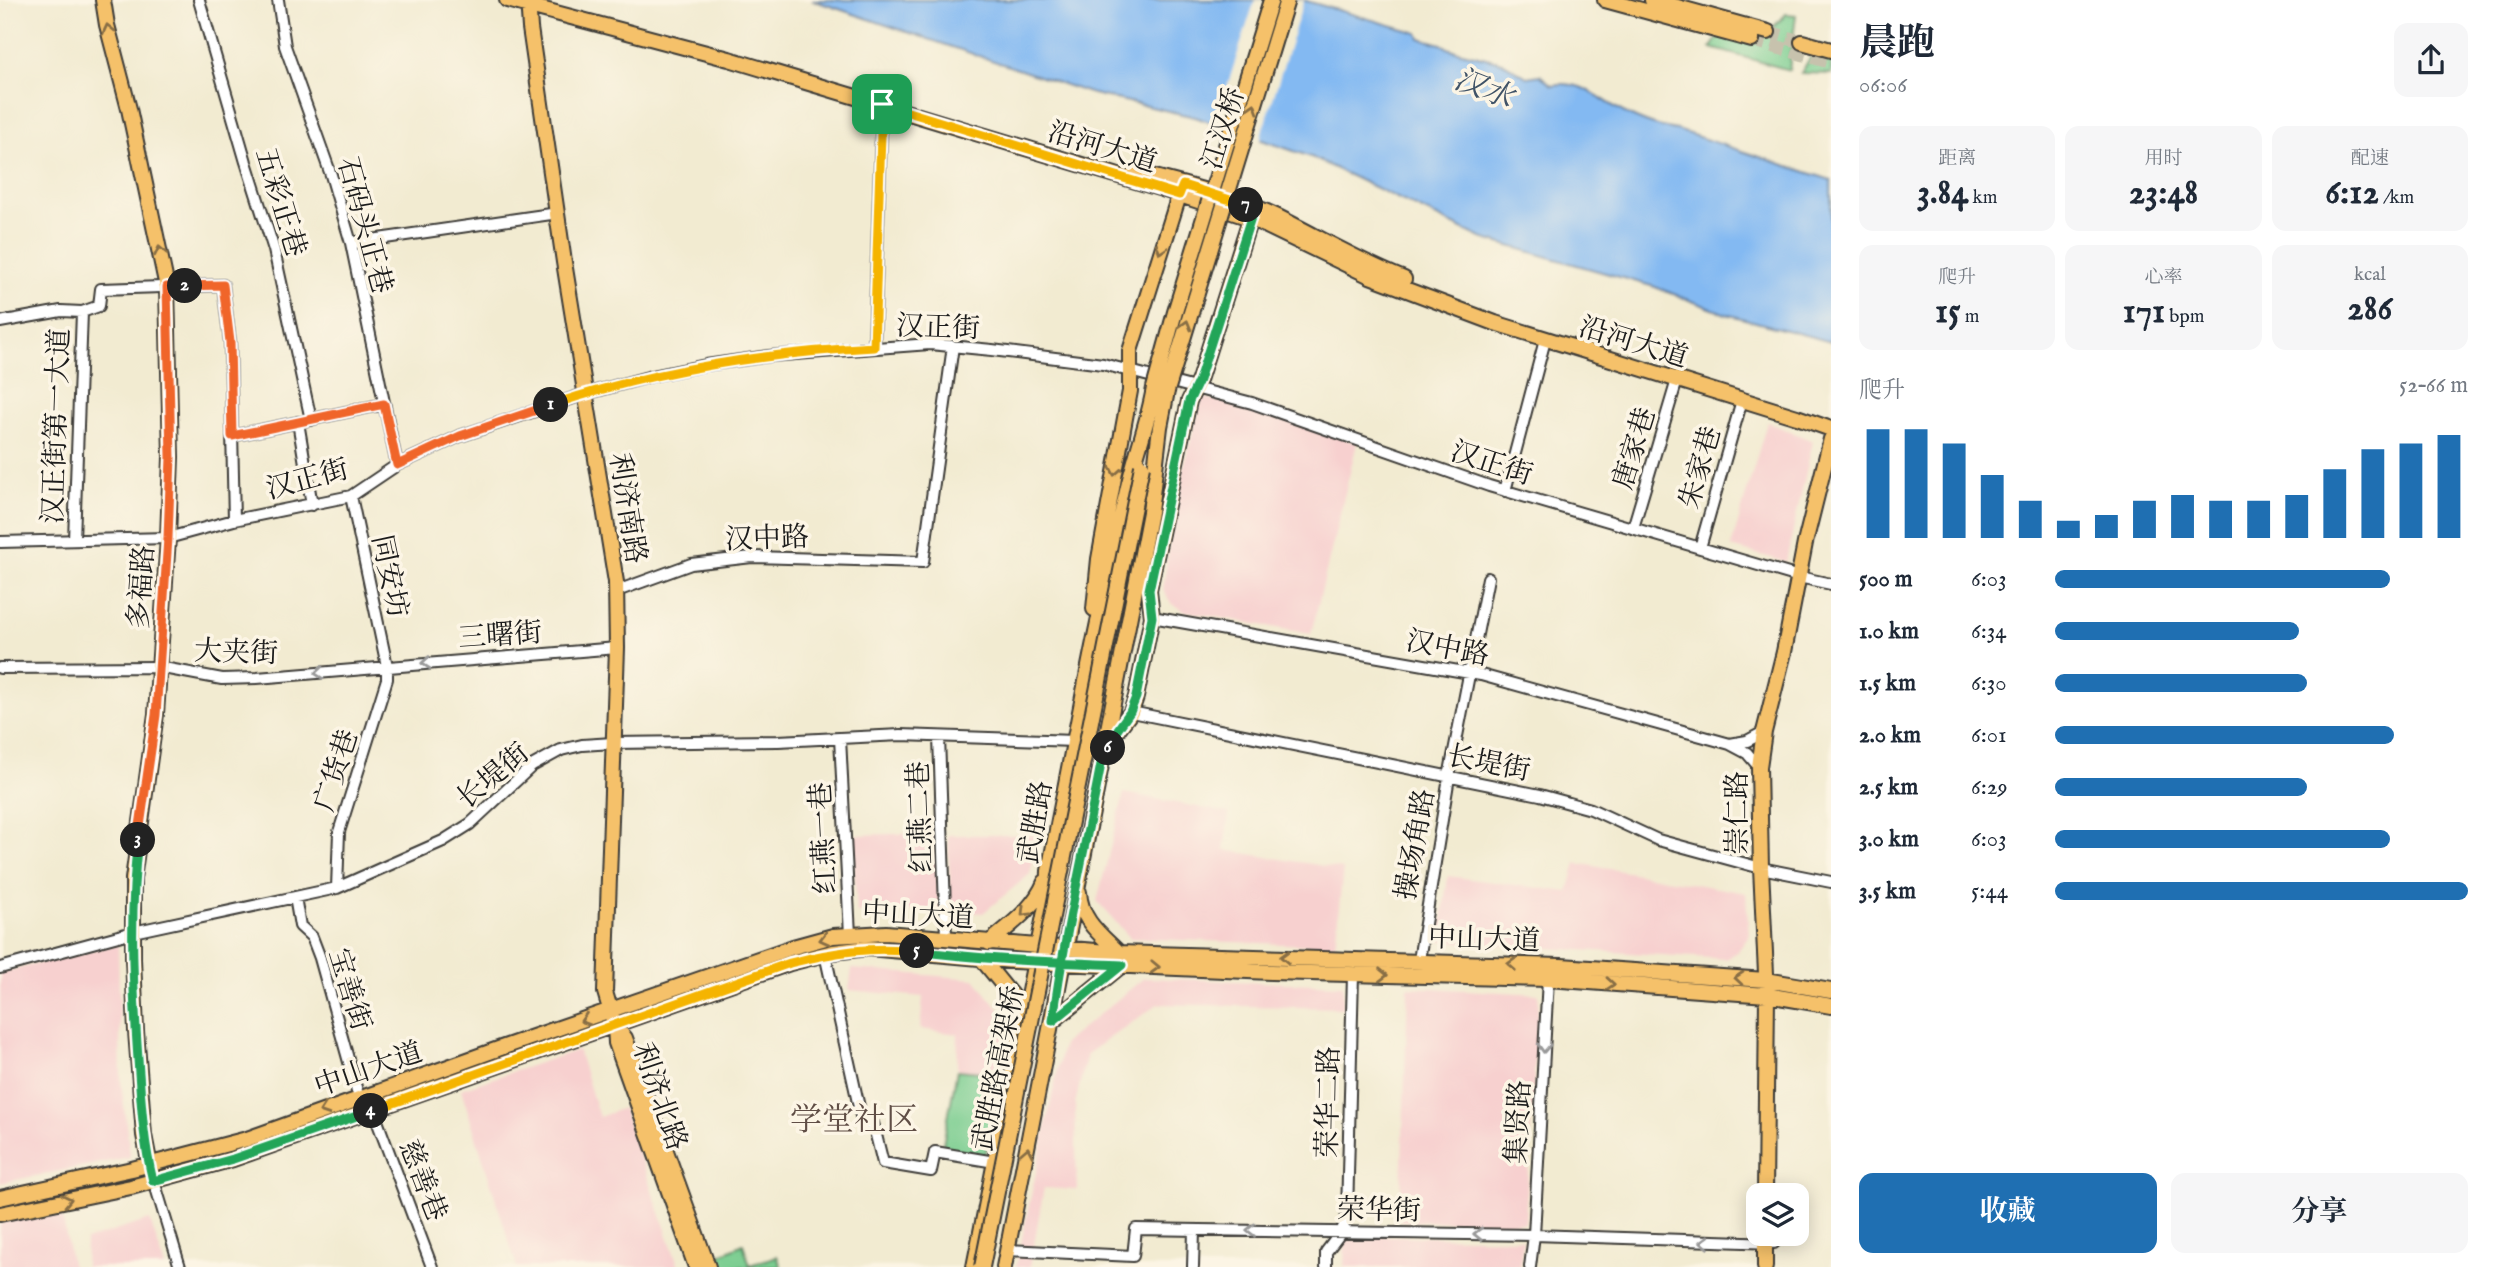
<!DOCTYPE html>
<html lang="zh">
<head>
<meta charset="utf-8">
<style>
	:root { --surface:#fff; --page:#f6f6f7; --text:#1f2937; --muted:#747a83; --accent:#1f6fb2 }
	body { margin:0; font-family:"IM FELL English","Noto Serif SC",serif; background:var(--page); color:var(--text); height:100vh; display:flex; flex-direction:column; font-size:26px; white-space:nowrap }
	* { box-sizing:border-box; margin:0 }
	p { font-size:23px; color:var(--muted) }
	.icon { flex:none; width:38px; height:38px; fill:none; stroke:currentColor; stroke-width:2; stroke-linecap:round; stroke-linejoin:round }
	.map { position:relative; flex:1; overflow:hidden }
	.details { display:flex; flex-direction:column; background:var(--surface); width:665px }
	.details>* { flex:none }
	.buttons { position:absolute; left:1746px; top:1183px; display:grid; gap:14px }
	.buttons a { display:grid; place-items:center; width:63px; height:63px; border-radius:14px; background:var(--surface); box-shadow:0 4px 18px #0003; font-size:35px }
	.pin { position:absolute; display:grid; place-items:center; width:60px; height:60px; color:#fff; margin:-30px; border-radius:14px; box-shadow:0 4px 10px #0006 }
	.km { position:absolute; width:35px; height:35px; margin:-18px; border-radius:50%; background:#222; color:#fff; font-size:19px; line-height:35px; text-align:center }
	.round { display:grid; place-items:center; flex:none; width:74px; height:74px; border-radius:14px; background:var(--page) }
	.headline { display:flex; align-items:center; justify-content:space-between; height:119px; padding:0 28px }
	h1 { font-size:38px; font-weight:700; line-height:52px }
	.figures { display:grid; grid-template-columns:repeat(3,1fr); gap:10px; height:119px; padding:7px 28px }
	.figures div { display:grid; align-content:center; border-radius:14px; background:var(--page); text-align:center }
	.figures b { font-size:35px; font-weight:700 }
	.figures small { font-size:19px; font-weight:400 }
	.figures p { font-size:19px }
	.chart { height:196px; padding:14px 28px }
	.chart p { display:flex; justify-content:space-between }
	.chart svg { width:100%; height:126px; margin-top:7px; stroke:var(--accent); stroke-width:6 }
	.button { display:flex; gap:14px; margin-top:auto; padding:14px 28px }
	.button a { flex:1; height:80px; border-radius:14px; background:var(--accent); color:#fff; font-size:28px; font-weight:700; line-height:80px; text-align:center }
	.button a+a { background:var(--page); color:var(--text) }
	ul { padding:0 28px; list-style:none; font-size:23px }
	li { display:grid; grid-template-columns:112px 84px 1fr; align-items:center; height:52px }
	li i { height:18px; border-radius:9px; background:var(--accent) }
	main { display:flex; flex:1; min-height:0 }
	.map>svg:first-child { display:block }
	.built { fill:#f7d0cf }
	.green { fill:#7acd90; stroke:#4b7456; stroke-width:2 }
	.water { fill:#83b9f2; stroke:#506a87; stroke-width:2 }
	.pier { fill:#f2ebd1 }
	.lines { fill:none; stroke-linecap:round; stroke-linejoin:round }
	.major-tunnel { stroke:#c7c2ad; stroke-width:14; stroke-dasharray:14 7; stroke-linecap:butt }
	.minor-casing { stroke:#3c3b37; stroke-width:14 }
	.major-casing { stroke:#3c3b37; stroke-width:18 }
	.minor { stroke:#fff; stroke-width:10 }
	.major { stroke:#f5c16b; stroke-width:14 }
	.major-bridge-casing { stroke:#3c3b37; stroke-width:18; stroke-linecap:butt }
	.major-bridge { stroke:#f5c16b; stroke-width:14 }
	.oneway { stroke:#886e44 }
	.oneway2 { stroke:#999 }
	.split-1-casing { stroke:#fff; stroke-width:14 }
	.split-2-casing { stroke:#fff; stroke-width:14 }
	.split-3-casing { stroke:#fff; stroke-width:14 }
	.split-4-casing { stroke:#fff; stroke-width:14 }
	.split-5-casing { stroke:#fff; stroke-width:14 }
	.split-6-casing { stroke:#fff; stroke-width:14 }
	.split-7-casing { stroke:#fff; stroke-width:14 }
	.split-8-casing { stroke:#fff; stroke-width:14 }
	.split-1 { stroke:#f5b400; stroke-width:9 }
	.split-2 { stroke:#f0652b; stroke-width:9 }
	.split-3 { stroke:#f0652b; stroke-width:9 }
	.split-4 { stroke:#22a559; stroke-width:9 }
	.split-5 { stroke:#f5b400; stroke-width:9 }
	.split-6 { stroke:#22a559; stroke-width:9 }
	.split-7 { stroke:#22a559; stroke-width:9 }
	.split-8 { stroke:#f5b400; stroke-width:9 }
	.labels { text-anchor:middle; stroke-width:7; stroke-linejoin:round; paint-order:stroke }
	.street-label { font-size:28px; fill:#1c1c1c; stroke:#fcf5e5 }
	.water-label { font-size:30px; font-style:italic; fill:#405367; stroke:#fcf5e5 }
	.quarter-label { font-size:32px; fill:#604e46; stroke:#fcf5e5 }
</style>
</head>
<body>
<main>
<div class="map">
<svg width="1831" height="1267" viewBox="0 0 1831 1267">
	<rect width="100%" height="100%" fill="#fcf5e5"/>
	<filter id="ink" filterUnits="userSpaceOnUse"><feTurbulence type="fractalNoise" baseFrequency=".0143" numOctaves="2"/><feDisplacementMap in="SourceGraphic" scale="14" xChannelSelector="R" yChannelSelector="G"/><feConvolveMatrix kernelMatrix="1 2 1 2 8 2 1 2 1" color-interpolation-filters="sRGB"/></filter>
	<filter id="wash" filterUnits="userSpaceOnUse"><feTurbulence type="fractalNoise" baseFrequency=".00686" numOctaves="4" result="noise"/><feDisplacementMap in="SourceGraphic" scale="28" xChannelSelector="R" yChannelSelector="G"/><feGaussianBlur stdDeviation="1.57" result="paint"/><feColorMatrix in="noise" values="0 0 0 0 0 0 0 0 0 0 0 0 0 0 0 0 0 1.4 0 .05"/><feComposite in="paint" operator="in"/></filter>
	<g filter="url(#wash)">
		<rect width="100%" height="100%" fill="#f2ebd1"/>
		<path class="built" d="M1202,397l48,11 107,35 -46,191 -127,-23 -13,-8 -8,-13 12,-89z
			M1767,422l46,19 -27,121 -55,-15z
			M1124,793l105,20 -5,37 119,19 -8,77 -205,-8 -33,-37z
			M937,833l2,77 -82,3 -5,-78z
			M948,835h91l-9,39 -47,39 -32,-2z
			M1576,863l170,30 3,43 -11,15 -11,8 -288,-18 9,-65 120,16z
			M118,944l3,137 9,76 -130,26v-210z
			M852,969l123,10 35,44 -8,51 -45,-4 1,-36 -38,-5 3,-32 -74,-7z
			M1144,978l199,7v23l-185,-4 -71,50 -12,50 2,86 -33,-2 -14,79h-14l47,-223z
			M1408,987l131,7 -14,229 -125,-2z
			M578,1050l21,67 24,-9 56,159h-162l-56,-178z
			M61,1209l11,58h-72v-44z
			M150,1220l15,47h-80l1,-27z
			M1345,1235l178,4 -3,28h-176z"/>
		<path class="green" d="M1786,14l10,1 -7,55 -78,-22 8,-13c35,5 42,7 67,-21z
			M1815,50l16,5v19l-30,-1z
			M957,1070l45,4 -17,82 -43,-7z
			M743,1244l7,21 27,-9 4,11h-58l-4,-12z"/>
		<path class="water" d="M812,0h491l115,33 2,5 21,6 9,5 52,13 25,15 13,-2 12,10c29,-6 48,14 71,27 16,8 36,16 54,18l154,50v162l-105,-28 -71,-27 -174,-49 -170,-81 -116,-40 -106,-24z"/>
		<path class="pier" d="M1255,0h49l-45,143 -45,-16z"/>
	</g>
	<g filter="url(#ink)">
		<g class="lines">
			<path class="major-tunnel" d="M1768,32l34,10
				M1752,40l79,22"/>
			<defs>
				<path id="minor" d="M199,0l47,162 28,88 37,170
					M278,0l7,46 46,129 20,68 46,222
					M351,243l207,-30
					M0,322l61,-11 21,1 17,-6 2,-17 122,-4 7,57 4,178
					M874,347l8,-243
					M298,422l14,83
					M232,436l152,-32
					M1505,491l40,-151
					M1633,528l44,-148
					M74,540l8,-228
					M0,542l168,-4 66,-18 117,-24 46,-31 63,-29 125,-42 67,-18 54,-11 63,-9 161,-12 62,6 111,14 149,39 237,83 310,91 32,7
					M1700,548l42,-148
					M617,591l74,-27 61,-7 171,5 30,-216
					M1152,617l329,58 249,69 17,9 12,14
					M0,668l158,-1 64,12 35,-1 360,-30
					M1131,712l409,83 51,14 67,31 103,28 70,14
					M939,737l7,200
					M840,738l10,197
					M1730,744l17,-3 17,-9
					M337,888l2,-56 48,-153v-13l-36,-170
					M295,897l5,29 12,11 8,21 39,140
					M825,954l38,171 10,-2 10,40 48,8 4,-19 60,10
					M1419,960l30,-183 39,-199
					M0,968l133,-36 204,-44 106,-47 27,-17 62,-58 29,-16 21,-5 31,-2 165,-2 123,-6 174,6
					M373,1110l59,157
					M154,1181l26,86
					M1007,1250l126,6 3,-27 398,6 240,8
					M1193,1267l1,-37
					M1326,1267v-15l16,-21 5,-16 6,-241
					M1530,1267l4,-32 14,-256"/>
				<path id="major" d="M103,0l4,25 22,84 38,178 4,170 -3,81 -12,176 -23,165v79l3,73 8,104 7,36
					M507,0l222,59 433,130 88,29 120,58 125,47 302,94 34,12
					M528,0l2,28 34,234 52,320 1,66 -12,344 10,34 1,17 80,224
					M1605,0l147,40
					M1652,0l116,32
					M1802,42l29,8
					M1135,172c44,11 103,26 143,45 42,21 82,45 126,62
					M1094,609l5,-50 31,-168v-40l52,-165
					M1109,747l9,-18 13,-17 5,-15 16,-80 -3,-27 40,-189 10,-21 54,-170
					M1079,892c2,29 21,42 40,61
					M989,943c21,-18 45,-34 56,-61
					M981,958l44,54
					M1053,1021l69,-56
					M615,1026l10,12 83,229
					M1765,1195l2,-200 -6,-127 -2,-101 5,-35 20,-80 21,-109 26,-104
					M0,1198l132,-29 115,-30 254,-91 292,-101 40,-11 53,-3 233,20 442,13 205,14 65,11
					M0,1214l131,-27 102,-28 557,-196 43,-11 35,-4 145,13 258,11 277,7 219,16 64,11
					M1765,1234v33
					M974,1267l74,-371 1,-25c25,-127 48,-254 78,-380 8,-35 21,-68 27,-103
					M1004,1267l146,-755 10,-85 7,-36"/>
			</defs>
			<use href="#minor" class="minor-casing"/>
			<use href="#major" class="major-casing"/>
			<use href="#minor" class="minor"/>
			<use href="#major" class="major"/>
			<defs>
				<path id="major-bridge" d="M1154,388l21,-76 96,-312
					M1167,391l120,-391
					M982,1267l160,-801"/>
			</defs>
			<use href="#major-bridge" class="major-bridge-casing"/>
			<use href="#major-bridge" class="major-bridge"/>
		</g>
		<defs><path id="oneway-chevron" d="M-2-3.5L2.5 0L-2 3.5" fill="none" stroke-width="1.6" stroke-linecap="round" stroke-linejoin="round" transform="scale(1.75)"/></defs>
		<g class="oneway">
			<use href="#oneway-chevron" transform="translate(108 29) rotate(-103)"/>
			<use href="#oneway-chevron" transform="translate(1253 108) rotate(-73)"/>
			<use href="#oneway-chevron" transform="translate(1161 249) rotate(108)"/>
			<use href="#oneway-chevron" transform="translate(160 251) rotate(-102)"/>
			<use href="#oneway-chevron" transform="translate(1186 325) rotate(-74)"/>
			<use href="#oneway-chevron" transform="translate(1115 471) rotate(100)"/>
			<use href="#oneway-chevron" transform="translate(1025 912) rotate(135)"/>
			<use href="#oneway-chevron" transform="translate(824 939) rotate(166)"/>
			<use href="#oneway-chevron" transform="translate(1285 957) rotate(-178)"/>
			<use href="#oneway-chevron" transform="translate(1512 964) rotate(-178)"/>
			<use href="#oneway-chevron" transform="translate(1155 967) rotate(2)"/>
			<use href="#oneway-chevron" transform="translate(1383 975) rotate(1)"/>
			<use href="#oneway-chevron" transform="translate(1739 978) rotate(-175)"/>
			<use href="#oneway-chevron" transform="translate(1610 984) rotate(4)"/>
			<use href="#oneway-chevron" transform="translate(585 1020) rotate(162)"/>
			<use href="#oneway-chevron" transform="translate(324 1110) rotate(161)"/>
			<use href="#oneway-chevron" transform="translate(1027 1152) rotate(-79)"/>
			<use href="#oneway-chevron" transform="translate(67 1200) rotate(-13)"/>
		</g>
		<g class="oneway2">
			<use href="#oneway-chevron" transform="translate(426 663) rotate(175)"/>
			<use href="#oneway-chevron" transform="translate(319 673) rotate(175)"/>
			<use href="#oneway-chevron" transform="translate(1544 1048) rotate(93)"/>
			<use href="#oneway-chevron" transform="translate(1251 1230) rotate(-180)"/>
			<use href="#oneway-chevron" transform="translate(1478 1234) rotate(-179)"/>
			<use href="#oneway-chevron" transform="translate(1705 1242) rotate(-178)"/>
		</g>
	</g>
	<g class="lines" filter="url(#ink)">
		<defs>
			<path id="split-1" d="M551,405c104,-35 213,-52 323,-58l8,-243"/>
			<path id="split-2" d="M185,286l38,-1 7,57 2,94 152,-32 13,61 63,-29 91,-31"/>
			<path id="split-3" d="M138,840l18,-125 12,-177 3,-81 -4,-170 18,-1"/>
			<path id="split-4" d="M138,840c-9,73 -5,146 0,219 3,41 5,82 15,122l80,-22 138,-48"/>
			<path id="split-5" d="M371,1111l419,-148c43,-11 82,-17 127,-12"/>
			<path id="split-6" d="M917,951c68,9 136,11 205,14l-69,56c11,-86 32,-172 48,-257l7,-16"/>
			<path id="split-7" d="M1108,748l10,-19 12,-17 6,-15 16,-80 -3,-27 40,-189 10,-21 55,-172 -8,-3"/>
			<path id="split-8" d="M882,104l297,91 4,-10 63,20"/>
		</defs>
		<use href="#split-1" class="split-1-casing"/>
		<use href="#split-2" class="split-2-casing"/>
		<use href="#split-3" class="split-3-casing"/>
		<use href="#split-4" class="split-4-casing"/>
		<use href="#split-5" class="split-5-casing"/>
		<use href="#split-6" class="split-6-casing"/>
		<use href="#split-7" class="split-7-casing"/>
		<use href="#split-8" class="split-8-casing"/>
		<use href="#split-1" class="split-1"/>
		<use href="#split-2" class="split-2"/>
		<use href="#split-3" class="split-3"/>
		<use href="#split-4" class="split-4"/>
		<use href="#split-5" class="split-5"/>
		<use href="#split-6" class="split-6"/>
		<use href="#split-7" class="split-7"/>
		<use href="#split-8" class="split-8"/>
	</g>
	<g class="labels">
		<g class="street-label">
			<text transform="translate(1222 128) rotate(-73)" y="10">江汉桥</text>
			<text transform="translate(1103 146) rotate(17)" y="10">沿河大道</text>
			<text transform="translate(282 202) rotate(73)" y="10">五彩正巷</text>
			<text transform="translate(366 225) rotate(75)" y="10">石码头正巷</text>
			<text transform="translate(938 326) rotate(2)" y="10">汉正街</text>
			<text transform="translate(1634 341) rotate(17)" y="10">沿河大道</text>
			<text transform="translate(55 426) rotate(-88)" y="10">汉正街第一大道</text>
			<text transform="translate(1633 448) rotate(-73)" y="10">唐家巷</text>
			<text transform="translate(1492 462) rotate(18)" y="10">汉正街</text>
			<text transform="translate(1699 467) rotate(-74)" y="10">朱家巷</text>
			<text transform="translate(307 478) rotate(-15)" y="10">汉正街</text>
			<text transform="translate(629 508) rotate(81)" y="10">利济南路</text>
			<text transform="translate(767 537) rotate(-2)" y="10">汉中路</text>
			<text transform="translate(391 576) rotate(78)" y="10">同安坊</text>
			<text transform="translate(140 587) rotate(-86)" y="10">多福路</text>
			<text transform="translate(500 634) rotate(-4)" y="10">三曙街</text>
			<text transform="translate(1448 647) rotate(11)" y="10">汉中路</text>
			<text transform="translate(236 651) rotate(2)" y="10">大夹街</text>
			<text transform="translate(1489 762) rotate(11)" y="10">长堤街</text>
			<text transform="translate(335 770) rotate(-72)" y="10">广货巷</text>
			<text transform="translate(492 775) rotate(-40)" y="10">长堤街</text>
			<text transform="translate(1736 813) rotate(-90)" y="10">崇仁路</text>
			<text transform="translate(919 817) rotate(-92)" y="10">红燕二巷</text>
			<text transform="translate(1034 822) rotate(-80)" y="10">武胜路</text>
			<text transform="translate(822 838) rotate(-93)" y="10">红燕一巷</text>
			<text transform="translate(1414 844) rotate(-80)" y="10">操场角路</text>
			<text transform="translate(918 914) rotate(3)" y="10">中山大道</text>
			<text transform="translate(1484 938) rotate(2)" y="10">中山大道</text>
			<text transform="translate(351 989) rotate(73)" y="10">宝善街</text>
			<text transform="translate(368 1068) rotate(-19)" y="10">中山大道</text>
			<text transform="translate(997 1068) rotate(-79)" y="10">武胜路高架桥</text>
			<text transform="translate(661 1096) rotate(71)" y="10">利济北路</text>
			<text transform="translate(1327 1102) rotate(-89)" y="10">荣华二路</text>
			<text transform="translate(1517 1122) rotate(-87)" y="10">集贤路</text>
			<text transform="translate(424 1180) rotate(69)" y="10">慈善巷</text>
			<text transform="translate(1379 1209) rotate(1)" y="10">荣华街</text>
		</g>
		<g class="water-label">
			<text transform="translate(1484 88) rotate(21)" y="10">汉水</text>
		</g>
		<g class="quarter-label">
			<text x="854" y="1130">学堂社区</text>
		</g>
	</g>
</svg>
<div class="buttons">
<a><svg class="icon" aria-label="layers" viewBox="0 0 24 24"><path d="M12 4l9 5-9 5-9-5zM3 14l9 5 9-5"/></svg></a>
</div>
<div class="pin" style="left:882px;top:104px;background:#1e9e55"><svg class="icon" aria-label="arrive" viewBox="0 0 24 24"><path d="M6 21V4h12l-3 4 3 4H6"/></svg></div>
<b class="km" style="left:551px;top:405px">1</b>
<b class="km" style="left:185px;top:286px">2</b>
<b class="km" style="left:138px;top:840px">3</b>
<b class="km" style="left:371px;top:1111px">4</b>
<b class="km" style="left:917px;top:951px">5</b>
<b class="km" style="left:1108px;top:748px">6</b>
<b class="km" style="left:1246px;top:205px">7</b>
</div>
<section class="details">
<div class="headline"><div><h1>晨跑</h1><p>06:06</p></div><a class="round"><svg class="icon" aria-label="share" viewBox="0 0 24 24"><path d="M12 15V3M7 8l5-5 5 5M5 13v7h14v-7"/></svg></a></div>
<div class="figures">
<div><p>距离</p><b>3.84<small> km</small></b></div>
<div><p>用时</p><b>23:48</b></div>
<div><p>配速</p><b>6:12<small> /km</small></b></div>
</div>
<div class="figures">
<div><p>爬升</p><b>15<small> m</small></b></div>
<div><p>心率</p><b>171<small> bpm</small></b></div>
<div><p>kcal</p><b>286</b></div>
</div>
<div class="chart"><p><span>爬升</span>52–66 m</p>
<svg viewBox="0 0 160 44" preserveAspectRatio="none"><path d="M5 44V6M15 44V6M25 44V11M35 44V22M45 44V31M55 44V38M65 44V36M75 44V31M85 44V29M95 44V31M105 44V31M115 44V29M125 44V20M135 44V13M145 44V11M155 44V8"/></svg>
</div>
<ul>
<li><b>500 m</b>6:03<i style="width:81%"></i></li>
<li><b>1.0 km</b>6:34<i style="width:59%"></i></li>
<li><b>1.5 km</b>6:30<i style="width:61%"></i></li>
<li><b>2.0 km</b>6:01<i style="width:82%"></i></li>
<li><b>2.5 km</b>6:29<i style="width:61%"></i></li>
<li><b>3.0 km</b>6:03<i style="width:81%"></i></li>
<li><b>3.5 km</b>5:44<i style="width:100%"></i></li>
</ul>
<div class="button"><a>收藏</a><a>分享</a></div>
</section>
</main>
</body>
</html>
